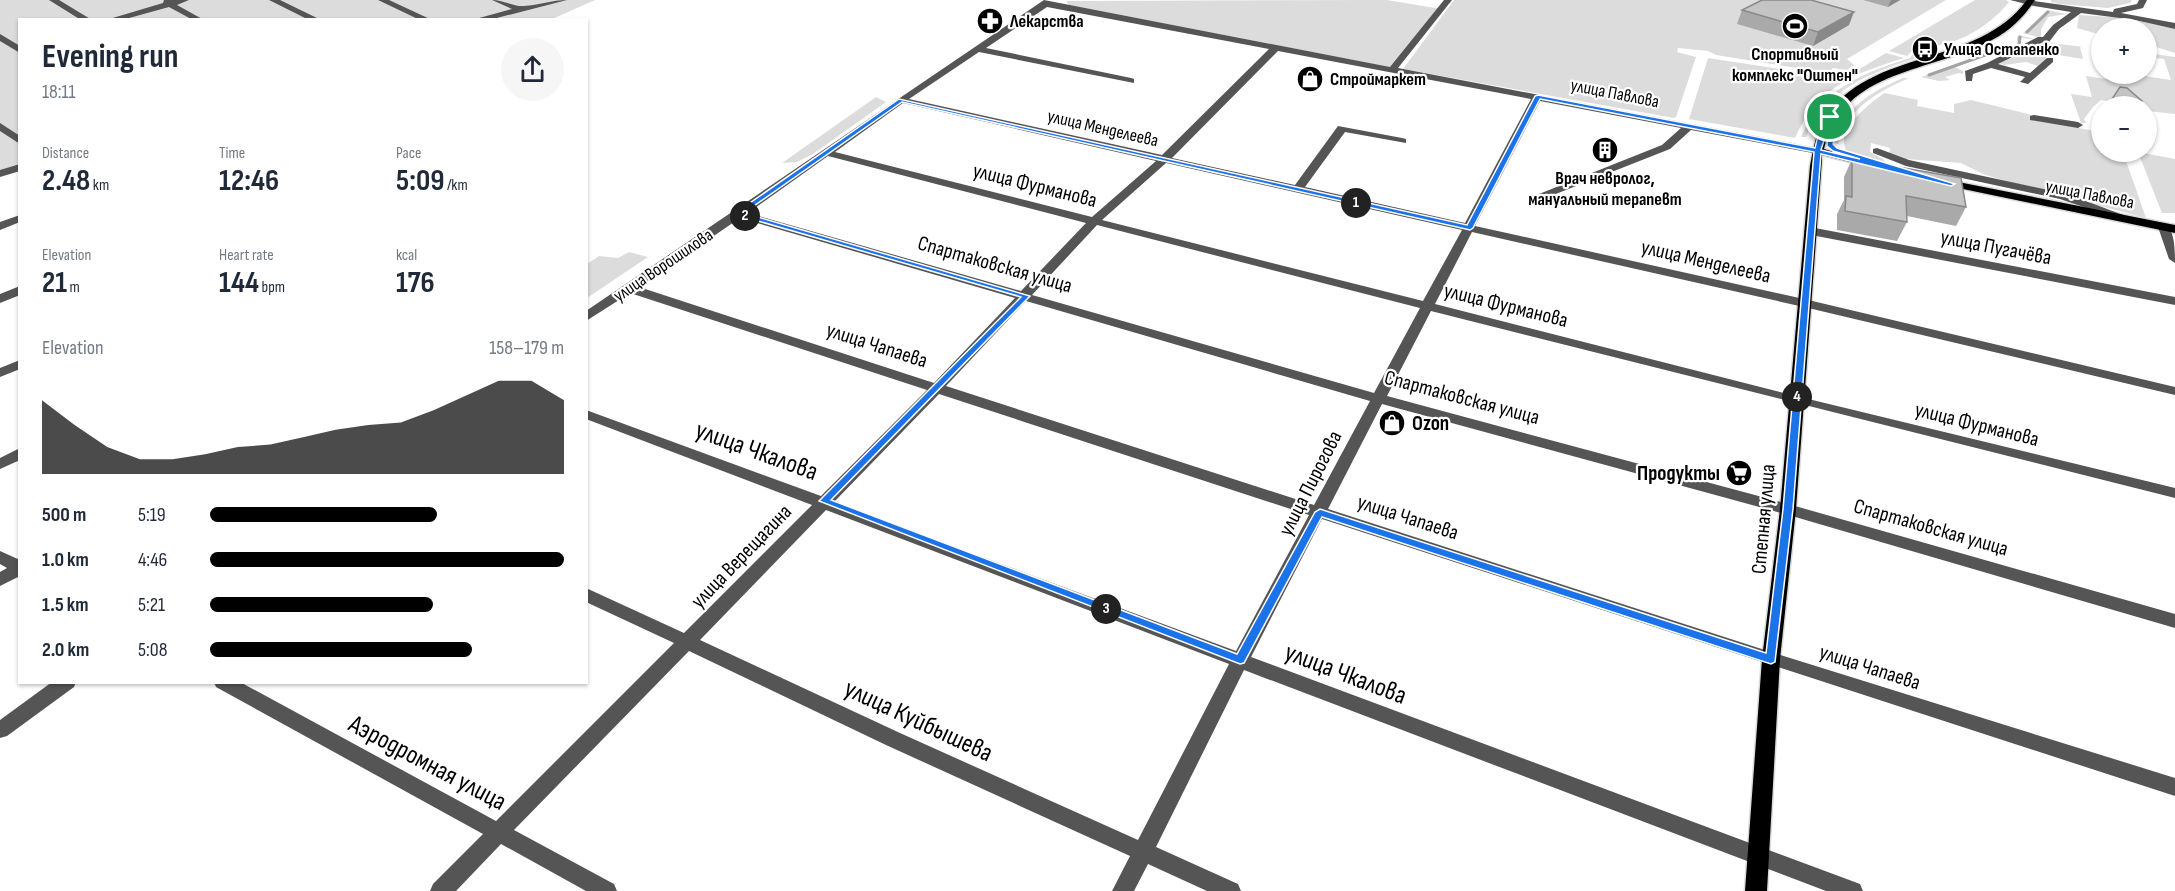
<!DOCTYPE html>
<html lang="en">
<head>
<meta charset="utf-8">
<style>
	:root { --surface:#fff; --page:#f6f6f7; --text:#1f2937; --muted:#747a83; --accent:#000 }
	body { margin:0; font-family:"Sofia Sans Condensed",sans-serif; background:var(--page); color:var(--text); height:100vh; display:flex; flex-direction:column; font-size:22px; white-space:nowrap }
	* { box-sizing:border-box; margin:0 }
	p { font-size:20px; color:var(--muted) }
	.icon { flex:none; width:33px; height:33px; fill:none; stroke:currentColor; stroke-width:2; stroke-linecap:round; stroke-linejoin:round }
	.map { position:relative; flex:1; overflow:hidden }
	.panel { position:absolute; left:18px; top:18px; width:570px; height:666px; display:flex; flex-direction:column; background:var(--surface); border-radius:0px; box-shadow:0 2px 4px #0004 }
	.panel>* { flex:none }
	.tools { position:absolute; left:2091px; top:18px; display:grid; gap:12px }
	.tools a { display:grid; place-items:center; width:66px; height:66px; border-radius:50%; background:var(--surface); box-shadow:0 2px 4px #0004; font-size:30px }
	.pin { position:absolute; display:grid; place-items:center; width:51px; height:51px; color:#fff; margin:-26px; border:3px solid #fff; border-radius:50%; box-shadow:0 2px 6px #0007 }
	.km { position:absolute; width:30px; height:30px; margin:-15px; border-radius:50%; background:#222; color:#fff; font-size:16px; line-height:30px; text-align:center }
	.round { display:grid; place-items:center; flex:none; width:63px; height:63px; border-radius:32px; background:var(--page) }
	.summary { display:flex; align-items:center; justify-content:space-between; height:102px; padding:0 24px }
	h1 { font-size:33px; font-weight:700; line-height:45px }
	.stats { display:grid; grid-template-columns:repeat(3,1fr); gap:9px; height:102px; padding:6px 24px }
	.stats div { display:grid; align-content:center }
	.stats b { font-size:30px; font-weight:700 }
	.stats small { font-size:16px; font-weight:400 }
	.stats p { font-size:16px }
	.chart { height:168px; padding:12px 24px }
	.chart p { display:flex; justify-content:space-between }
	.chart svg { width:100%; height:108px; margin-top:6px; fill:var(--accent); opacity:.7 }
	ul { padding:0 24px; list-style:none; font-size:20px }
	li { display:grid; grid-template-columns:96px 72px 1fr; align-items:center; height:45px }
	li i { height:15px; border-radius:8px; background:var(--accent) }
	.map>svg:first-child { display:block }
	.green { fill:#dcdcdc }
	.lines { fill:none; stroke-linecap:round; stroke-linejoin:round }
	.stream { stroke:#a3a3a3; stroke-width:3 }
	.major-casing { stroke:#dbdbdb; stroke-width:3 }
	.minor { fill:#555; fill-rule:evenodd }
	.major { fill:#000; fill-rule:evenodd }
	.wall { fill:#a9a9a9 }
	.shaded-wall { fill:#898989 }
	.building { fill:#c4c4c4; stroke:#898989; stroke-width:1.5 }
	.route { fill:#1a73e8; stroke:#fff; stroke-width:1.5; fill-rule:evenodd }
	.labels { text-anchor:middle; stroke-width:4.5; stroke-linejoin:round; paint-order:stroke }
	.far-poi-label { font-size:18px; font-weight:bold; fill:#000; stroke:#fff; text-anchor:start }
	.far-street-label { font-size:18px; fill:#000; stroke:#fff }
	.street-label { font-size:21px; fill:#000; stroke:#fff }
	.poi-label { font-size:21px; font-weight:bold; fill:#000; stroke:#fff; text-anchor:start }
	.near-street-label { font-size:26px; fill:#000; stroke:#fff }
</style>
</head>
<body>
<div class="map">
<svg width="2175" height="891" viewBox="0 0 2175 891">
	<rect width="100%" height="100%" fill="#fff"/>
	<path class="green" d="M0,0h595l-45,20h-530l-1,147 -19,7z
		M1387,0l54,9 -47,59 -325,-63 -3,-4z
		M1454,0h492l-99,59 7,6 -7,5 -14,-2 -5,5 -112,-18 -8,-4 -30,-3 -1,4 19,5 -20,60 -2,1 -271,-49z
		M1975,0h31l3,2c-14,18 -41,37 -64,42 -15,3 -28,0 -38,12l-18,-5z
		M2051,0h81l-2,3 -22,5 -49,-4 -8,-2z
		M2047,10l20,4 -19,3 -7,12v9l-18,-5z
		M2079,15l47,3 49,11v24l-28,-9 -1,-16h-44l-1,7 -24,-7z
		M2019,35l19,5 -17,-2v8l-13,7 -19,2 -34,12 8,4v3l-4,-1 -14,4 5,3 -11,1 -18,-4 64,-23 20,-2 12,-7v-8z
		M2041,41l3,1 3,16 -9,8 -12,-4 -22,3 -5,-2 21,-8z
		M2051,43l33,4h-4l3,12 -31,-5z
		M1915,51l8,3c-11,7 -23,9 -35,14 -36,13 -67,32 -82,69h-5c19,-47 63,-65 109,-79z
		M1886,53l18,5c-51,16 -86,29 -109,80l-106,-19 19,-61 130,20 10,-2z
		M2147,53l28,4v57l-28,-3 -1,-5h-13l-32,-6 -8,7 -9,12 2,4h-5l-10,-29 21,3 -6,-21 47,7 -2,-9 40,6 -7,-21 -17,-2z
		M1903,78h6c-32,14 -61,30 -71,66l-4,-1c8,-34 38,-52 69,-65z
		M1885,93l33,7 -1,6 37,7v-9l17,-4 61,15 45,7 2,6 22,4 1,20h21l23,66 -144,-38 -19,-6 -22,-11 -56,-4 -16,-3 1,-8 -19,-5 -1,9 13,7 2,3 -39,-9c0,-3 -1,-6 -2,-9 -3,-18 28,-43 41,-51z
		M876,97l10,5 -73,52 -16,8 -15,1z
		M2138,152l37,7v54h-13z
		M629,252l19,5 -61,41v-34l12,-8 19,2z"/>
	<g class="lines">
		<path class="stream" d="M2027,32l21,-20
			M1929,75l59,-21 19,-1 12,-7 1,-9"/>
		<defs>
			<path id="major" d="M2027,0h8c-11,17 -25,31 -43,40 -60,33 -149,28 -168,109l51,15 -5,3 -48,-12v5l-26,349 -16,150 -13,232h-22l17,-232 18,-150 30,-343c3,-16 6,-34 15,-48 46,-71 152,-50 202,-118z
				M1943,179l232,46v8l-236,-49 -2,-2z"/>
		</defs>
		<use href="#major" class="major-casing"/>
		<path class="minor" d="M49,0h10l33,20h-11z
			M164,0h25l-12,5 27,15h-11l-24,-13 -47,13h-16l57,-17z
			M269,0h11l41,20h-12z
			M378,0h11l43,20h-12z
			M492,0c11,0 23,7 32,6 15,-1 28,-6 43,-6l-78,20h-17l40,-11z
			M1044,0l346,67 54,-67h8l-54,68 420,80 5,3 -5,3 -127,-24 -21,19 -132,52 -4,-1v-4l128,-51 19,-17 -141,-27 -65,125 329,73 371,88v8l-371,-88 -332,-75 -37,72 361,92 379,92v10l-744,-187 -44,85 401,108 387,110v14l-390,-114 -403,-110 -54,105 443,143 404,126v18l-853,-277 -71,138 601,224 8,3 3,7h-37l-582,-221 -88,177 82,37 3,7h-34l-59,-27 -14,27h-22l18,-35 -244,-111 -197,-94 -175,179 100,54 3,7h-31l-85,-47 -45,47h-26l3,-7 50,-50 -267,-147 -2,-5h26l256,139 178,-178 -88,-41v-14l98,45 128,-128 -226,-86v-9l235,86 106,-106 -297,-97 -44,28v-10zM1047,7l222,42 -107,106 -253,-56 70,-47 155,31v-4l-3,-1 -145,-30zM1278,51l253,48 -66,124 -160,-36 40,-55 61,11v-4l-4,-1 -64,-12 -43,59 -123,-27zM903,103l253,58 -64,56 -257,-65zM828,156l258,67 -65,68 -273,-78zM1166,163l296,67 -39,71 -321,-81zM740,218l275,80 -81,85 -295,-96zM1097,225l323,83 -46,85 -342,-98zM1026,301l344,100 -56,104 -368,-119zM939,394l370,121 -73,136 -402,-149zM826,510l403,154 -91,176 -238,-107 -200,-93z
			M2010,0h17l86,12 1,-3 23,-5 2,-4h8l-4,8 -22,5 54,10v6l-40,-9 -54,-7 -22,16 -10,13h-6l-45,22 32,9 17,-15h6v4l-25,22 -8,-2 5,-5 -34,-9 -18,6 -1,7h-6l-1,-10 22,-8 51,-26h5l10,-12 18,-13 -37,-6z
			M0,34l20,12v7l-20,-12z
			M2034,115l44,7 5,3 -5,3 -48,-8v-4z
			M0,123l20,13v8l-20,-13z
			M1877,148l32,12 158,34 67,25 -6,3 -68,-23 -154,-33 -33,-13v-4z
			M20,164v7l-20,6v-7z
			M20,215v7l-20,8v-8z
			M2164,223c11,6 11,27 11,40l-6,-4 -11,-32z
			M1810,227l365,70v8l-369,-71 -2,-3z
			M20,286v9l-20,8v-9z
			M20,360v9l-20,8v-9z
			M20,448v12l-20,9v-11z
			M0,551l20,9v16l-20,10v-14l7,-4 -7,-4z
			M52,682h24l-2,5 -67,49 -7,2v-18z"/>
		<use href="#major" class="major"/>
	</g>
	<path class="wall" d="M1863,0h37l-12,7z
		M1742,10l107,15 -36,21 -76,-22z
		M2120,87l19,19h-32z
		M1852,159l114,48 -10,19 -49,-10v6l-10,19 -60,-11v-16l7,-14v-23z"/>
	<path class="shaded-wall" d="M1891,0h9l-12,7z
		M1854,12l-5,13 -36,21 5,-14z
		M2142,101l-3,5h-17l1,-2z"/>
	<path class="building" d="M1762,0h49l43,12 -36,20 -76,-22z
		M2120,87l7,1 15,13 -19,3 -13,-2z
		M1852,159l109,19 5,29 -60,-11 1,26 -62,-11 1,-15 6,1z"/>
	<path class="route" d="M1538,95l277,53 4,-17 11,-16 3,2 2,18 -2,9 4,4 118,36 -4,2 -130,-32 -28,355 -18,153 -4,2 -449,-147 -78,146 -4,1 -421,-163 202,-204 -287,-83 165,-115 568,126 68,-129zM1540,99l274,53 -31,357 -17,144 -446,-144 -5,3 -78,142 -406,-154 199,-204 -286,-83 158,-111 568,128 3,-2zM1828,128l-1,18 6,5 27,8 -39,-9z"/>
	<defs>
		<symbol id="pharmacy-disc" viewBox="-11 -11 22 22"><circle r="9.5" fill="#000" stroke="#fff"/><path d="M-2-6h4v4h4v4h-4v4h-4v-4h-4v-4h4Z" fill="#fff"/></symbol>
		<symbol id="stadium-disc" viewBox="-11 -11 22 22"><circle r="9.5" fill="#000" stroke="#fff"/><path d="M0-5a6.5 5 0 1 0 0 10a6.5 5 0 1 0 0-10ZM-3.5-1.8h7v3.6h-7Z" fill="#fff"/></symbol>
		<symbol id="bus-disc" viewBox="-11 -11 22 22"><circle r="9.5" fill="#000" stroke="#fff"/><path d="M-5-6H5V4H4V6H2V4H-2V6H-4V4H-5ZM-3.5-4V0h7V-4ZM-3.5 1.2v1.5H-2V1.2ZM2 1.2v1.5H3.5V1.2Z" fill="#fff"/></symbol>
		<symbol id="shop-disc" viewBox="-11 -11 22 22"><circle r="9.5" fill="#000" stroke="#fff"/><path d="M-5-2.5h2.3a2.7 3.5 0 0 1 5.4 0H5L5.5 6h-11ZM-1.5-2.5h3a1.5 2.3 0 0 0-3 0Z" fill="#fff"/></symbol>
		<symbol id="building-disc" viewBox="-11 -11 22 22"><circle r="9.5" fill="#000" stroke="#fff"/><path d="M-4-6H4V6H1V3H-1V6H-4ZM-2.5-4.3h1.7v1.8h-1.7ZM.8-4.3h1.7v1.8H.8ZM-2.5-1h1.7V.8h-1.7ZM.8-1h1.7V.8H.8Z" fill="#fff"/></symbol>
		<symbol id="supermarket-disc" viewBox="-11 -11 22 22"><circle r="9.5" fill="#000" stroke="#fff"/><path d="M-6-5.5h2.5l.6 2H6L4.5 2H-2.5L-4.4-4H-6ZM-1.5 3.2a1.3 1.3 0 1 0 .1 0ZM3 3.2a1.3 1.3 0 1 0 .1 0Z" fill="#fff"/></symbol>
	</defs>
	<g fill-rule="evenodd">
		<use href="#pharmacy-disc" x="975" y="6" width="30" height="30"/>
		<use href="#stadium-disc" x="1780" y="11" width="30" height="30"/>
		<use href="#bus-disc" x="1910" y="34" width="30" height="30"/>
		<use href="#shop-disc" x="1295" y="64" width="30" height="30"/>
		<use href="#building-disc" x="1590" y="135" width="30" height="30"/>
		<use href="#shop-disc" x="1377" y="408" width="30" height="30"/>
		<use href="#supermarket-disc" x="1724" y="458" width="30" height="30"/>
	</g>
	<g class="labels">
		<g class="far-poi-label">
			<text x="1010" y="27">Лекарства</text>
			<text x="1944" y="55">Улица Остапенко</text>
			<text x="1795" y="60" text-anchor="middle">Спортивный<tspan x="1795" dy="21">комплекс "Оштен"</tspan></text>
			<text x="1330" y="85">Строймаркет</text>
			<text x="1605" y="184" text-anchor="middle">Врач невролог,<tspan x="1605" dy="21">мануальный терапевт</tspan></text>
		</g>
		<g class="far-street-label">
			<text transform="translate(1615 93) rotate(11)" y="6">улица Павлова</text>
			<text transform="translate(1103 128) rotate(13)" y="6">улица Менделеева</text>
			<text transform="translate(2090 194) rotate(11)" y="6">улица Павлова</text>
			<text transform="translate(663 265) rotate(-34)" y="6">улица Ворошилова</text>
		</g>
		<g class="street-label">
			<text transform="translate(1035 185) rotate(14)" y="7">улица Фурманова</text>
			<text transform="translate(1996 247) rotate(11)" y="7">улица Пугачёва</text>
			<text transform="translate(1706 261) rotate(13)" y="7">улица Менделеева</text>
			<text transform="translate(995 264) rotate(16)" y="7">Спартаковская улица</text>
			<text transform="translate(1506 305) rotate(14)" y="7">улица Фурманова</text>
			<text transform="translate(877 345) rotate(18)" y="7">улица Чапаева</text>
			<text transform="translate(1462 397) rotate(15)" y="7">Спартаковская улица</text>
			<text transform="translate(1977 424) rotate(14)" y="7">улица Фурманова</text>
			<text transform="translate(1310 483) rotate(-63)" y="7">улица Пирогова</text>
			<text transform="translate(1408 517) rotate(18)" y="7">улица Чапаева</text>
			<text transform="translate(1763 519) rotate(-85)" y="7">Степная улица</text>
			<text transform="translate(1931 527) rotate(16)" y="7">Спартаковская улица</text>
			<text transform="translate(741 556) rotate(-46)" y="7">улица Верещагина</text>
			<text transform="translate(1870 667) rotate(18)" y="7">улица Чапаева</text>
		</g>
		<g class="poi-label">
			<text x="1412" y="430">Ozon</text>
			<text x="1720" y="480" text-anchor="end">Продукты</text>
		</g>
		<g class="near-street-label">
			<text transform="translate(757 450) rotate(20)" y="9">улица Чкалова</text>
			<text transform="translate(1346 673) rotate(21)" y="9">улица Чкалова</text>
			<text transform="translate(919 720) rotate(25)" y="9">улица Куйбышева</text>
			<text transform="translate(428 762) rotate(28)" y="9">Аэродромная улица</text>
		</g>
	</g>
</svg>
<div class="tools">
<a>+</a>
<a>−</a>
</div>
<div class="pin" style="left:1830px;top:117px;background:#1e9e55"><svg class="icon" aria-label="arrive" viewBox="0 0 24 24"><path d="M6 21V4h12l-3 4 3 4H6"/></svg></div>
<b class="km" style="left:1356px;top:203px">1</b>
<b class="km" style="left:745px;top:216px">2</b>
<b class="km" style="left:1106px;top:609px">3</b>
<b class="km" style="left:1797px;top:397px">4</b>
<section class="panel">
<div class="summary"><div><h1>Evening run</h1><p>18:11</p></div><a class="round"><svg class="icon" aria-label="share" viewBox="0 0 24 24"><path d="M12 15V3M7 8l5-5 5 5M5 13v7h14v-7"/></svg></a></div>
<div class="stats">
<div><p>Distance</p><b>2.48<small> km</small></b></div>
<div><p>Time</p><b>12:46</b></div>
<div><p>Pace</p><b>5:09<small> /km</small></b></div>
</div>
<div class="stats">
<div><p>Elevation</p><b>21<small> m</small></b></div>
<div><p>Heart rate</p><b>144<small> bpm</small></b></div>
<div><p>kcal</p><b>176</b></div>
</div>
<div class="chart"><p><span>Elevation</span>158–179 m</p>
<svg viewBox="0 0 160 44" preserveAspectRatio="none"><path d="M0 44V14L10 24L20 33L30 38L40 38L50 36L60 33L70 32L80 29L90 26L100 24L110 23L120 18L130 12L140 6L150 6L160 14V44z"/></svg>
</div>
<ul>
<li><b>500 m</b>5:19<i style="width:64%"></i></li>
<li><b>1.0 km</b>4:46<i style="width:100%"></i></li>
<li><b>1.5 km</b>5:21<i style="width:63%"></i></li>
<li><b>2.0 km</b>5:08<i style="width:74%"></i></li>
</ul>
</section>
</div>
</body>
</html>
